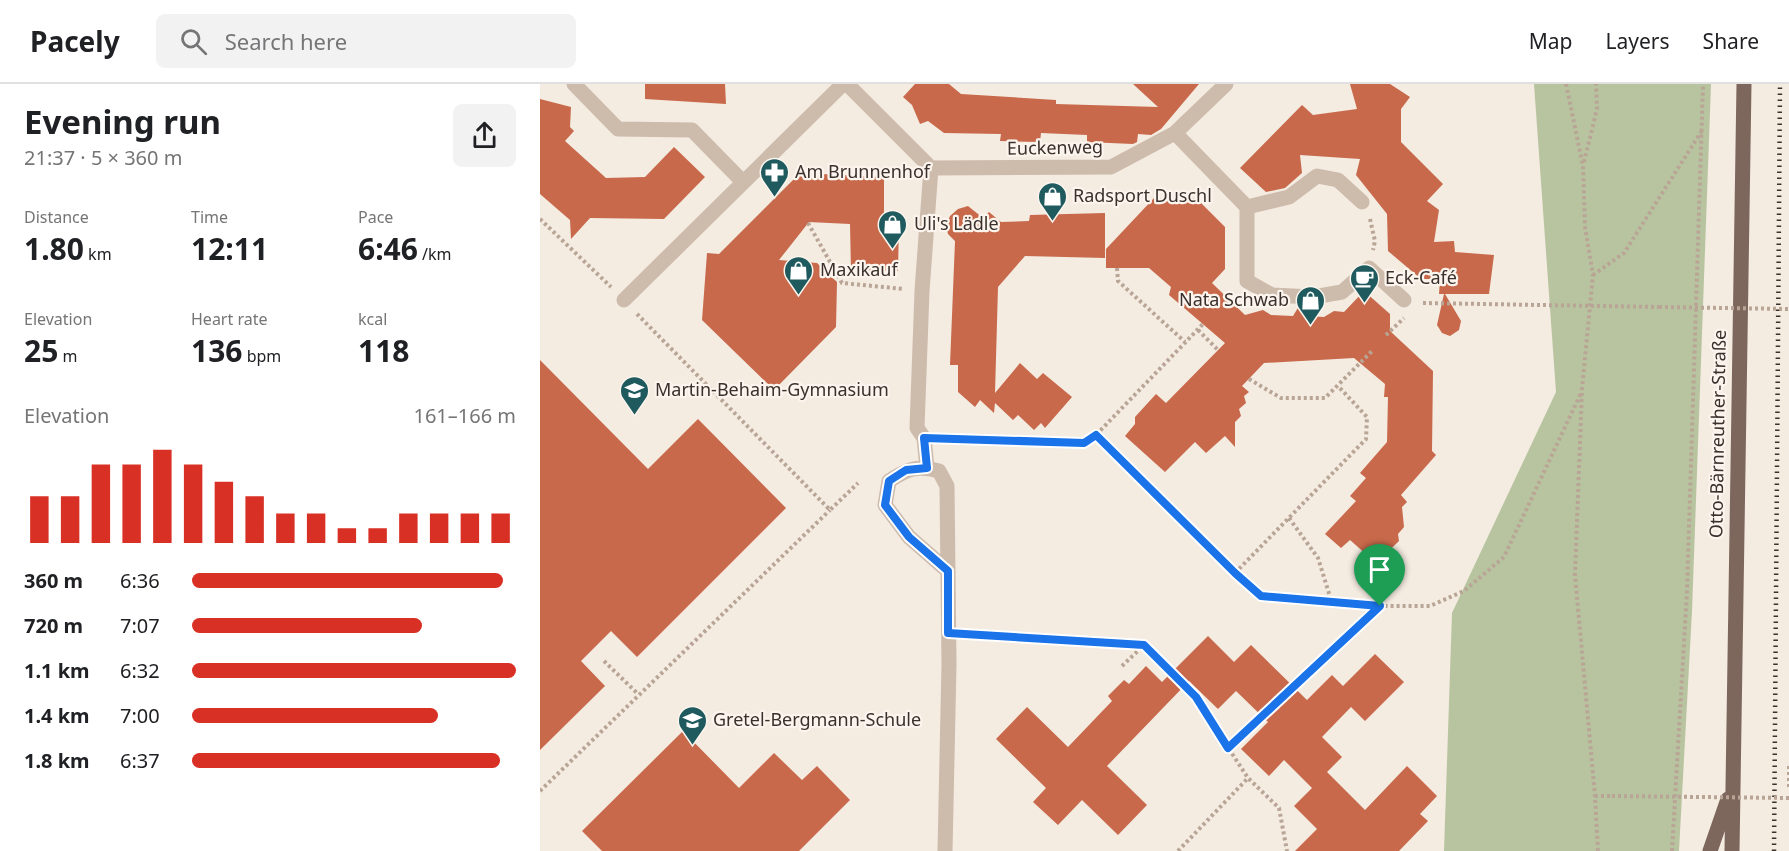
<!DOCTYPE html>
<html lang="en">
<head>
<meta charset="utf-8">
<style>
	:root { --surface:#fff; --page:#f2f2f2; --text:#202124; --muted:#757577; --line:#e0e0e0; --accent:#d93025 }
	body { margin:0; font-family:"Noto Sans",sans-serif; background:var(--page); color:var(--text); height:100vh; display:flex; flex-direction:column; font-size:22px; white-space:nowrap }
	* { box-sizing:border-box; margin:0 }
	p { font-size:20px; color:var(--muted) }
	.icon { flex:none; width:33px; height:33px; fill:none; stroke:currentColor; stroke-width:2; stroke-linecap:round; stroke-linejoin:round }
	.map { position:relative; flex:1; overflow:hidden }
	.panel { display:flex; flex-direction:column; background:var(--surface); width:540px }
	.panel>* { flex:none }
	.pin { position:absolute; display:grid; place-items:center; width:51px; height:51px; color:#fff; margin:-62px -26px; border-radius:50% 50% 50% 0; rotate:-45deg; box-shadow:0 0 6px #0007 }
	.pin .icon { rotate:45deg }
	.round { display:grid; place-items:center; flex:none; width:63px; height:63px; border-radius:9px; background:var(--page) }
	.headline { display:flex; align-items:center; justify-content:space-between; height:102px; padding:0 24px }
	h1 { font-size:33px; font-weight:700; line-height:45px }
	.stats { display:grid; grid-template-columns:repeat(3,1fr); gap:9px; height:102px; padding:6px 24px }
	.stats div { display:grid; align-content:center }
	.stats b { font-size:30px; font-weight:700 }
	.stats small { font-size:16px; font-weight:400 }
	.stats p { font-size:16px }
	.chart { height:168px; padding:12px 24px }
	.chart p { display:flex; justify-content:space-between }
	.chart svg { width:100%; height:108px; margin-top:6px; stroke:var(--accent); stroke-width:6 }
	ul { padding:0 24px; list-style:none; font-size:20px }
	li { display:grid; grid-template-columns:96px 72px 1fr; align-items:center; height:45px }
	li i { height:15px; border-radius:8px; background:var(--accent) }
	header { display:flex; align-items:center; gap:36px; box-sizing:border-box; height:84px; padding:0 30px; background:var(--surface); border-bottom:2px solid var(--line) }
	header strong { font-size:28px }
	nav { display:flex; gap:33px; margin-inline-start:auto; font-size:21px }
	.search { width:420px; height:54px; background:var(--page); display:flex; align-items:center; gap:15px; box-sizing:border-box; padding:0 21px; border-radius:9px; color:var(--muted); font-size:22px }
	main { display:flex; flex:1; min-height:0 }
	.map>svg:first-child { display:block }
	.green { fill:#b8c4a0 }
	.building { fill:#c8694b }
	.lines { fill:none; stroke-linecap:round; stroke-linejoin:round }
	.path { stroke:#b9a596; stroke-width:4; stroke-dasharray:3 3; stroke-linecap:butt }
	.minor { stroke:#cdbbac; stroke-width:15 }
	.major { stroke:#7d675c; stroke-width:15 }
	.rail { stroke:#3b302b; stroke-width:4.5; stroke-dasharray:1.5 4.5; stroke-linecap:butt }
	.path-bridge { stroke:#b9a596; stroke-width:4; stroke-dasharray:3 3; stroke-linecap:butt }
	.route-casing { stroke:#fff; stroke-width:12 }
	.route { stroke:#1a73e8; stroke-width:8 }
	.labels { text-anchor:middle; stroke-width:4.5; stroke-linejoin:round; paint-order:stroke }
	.street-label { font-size:18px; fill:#3b302b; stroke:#fbf5ee }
	.poi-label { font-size:18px; fill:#3b302b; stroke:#fbf5ee; text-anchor:start }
</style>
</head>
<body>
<header>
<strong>Pacely</strong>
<div class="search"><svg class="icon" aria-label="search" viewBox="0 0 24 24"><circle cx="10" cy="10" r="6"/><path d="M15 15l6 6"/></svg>Search here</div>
<nav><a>Map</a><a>Layers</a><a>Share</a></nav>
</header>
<main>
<section class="panel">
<div class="headline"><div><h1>Evening run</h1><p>21:37 · 5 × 360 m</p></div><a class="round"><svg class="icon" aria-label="share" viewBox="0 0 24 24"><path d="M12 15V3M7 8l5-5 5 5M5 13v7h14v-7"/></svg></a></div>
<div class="stats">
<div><p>Distance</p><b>1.80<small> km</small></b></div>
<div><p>Time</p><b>12:11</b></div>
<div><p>Pace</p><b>6:46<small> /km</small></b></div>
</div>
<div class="stats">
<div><p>Elevation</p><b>25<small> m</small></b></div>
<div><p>Heart rate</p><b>136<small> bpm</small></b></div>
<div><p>kcal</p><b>118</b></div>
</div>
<div class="chart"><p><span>Elevation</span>161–166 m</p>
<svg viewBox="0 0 160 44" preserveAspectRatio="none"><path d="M5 44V25M15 44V25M25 44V12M35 44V12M45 44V6M55 44V12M65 44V19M75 44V25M85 44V32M95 44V32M105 44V38M115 44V38M125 44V32M135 44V32M145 44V32M155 44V32"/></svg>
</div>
<ul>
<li><b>360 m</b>6:36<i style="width:96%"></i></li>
<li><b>720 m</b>7:07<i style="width:71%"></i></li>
<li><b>1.1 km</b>6:32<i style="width:100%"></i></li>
<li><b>1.4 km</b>7:00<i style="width:76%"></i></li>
<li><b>1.8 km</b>6:37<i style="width:95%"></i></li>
</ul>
</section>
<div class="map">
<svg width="1249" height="767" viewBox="0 0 1249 767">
	<rect width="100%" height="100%" fill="#f4ebe1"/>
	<path class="green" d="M994,0h177l-19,527 -13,240h-235l8,-238 104,-221z"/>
	<path class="building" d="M105,0h80l1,20 -81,-5z
		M375,0h34l12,10 95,6v4l102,3 -25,-23h66l-38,45 -10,6 -13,-1 -1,8 -4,2 -46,-2v-7l-46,-2 -1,9 -40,-1 1,-7 -57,-1 -16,-12 -8,3 -8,-19 -9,-8z
		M810,0h40l20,13 -9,12v33l42,42 -16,17 12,9 -5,32 20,-1 1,11 39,3 -5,39h-44l16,27 -2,9 -9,6 -8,-3 -5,-8 7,-31h-5l1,-15h-19l-33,-28 -1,-37 -31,-39 4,-16 -60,-4 2,18 -17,15 -19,4 -26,-24 62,-63 11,10 44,-6z
		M0,15l31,8 -1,20 4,4 -9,10 41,37 39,-1 29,-30 31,30 -41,42 -74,-1 -19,21 -1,-19 -30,-26z
		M260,89l84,4v45l15,2 -1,47 -47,-1 -1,-46 -41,-2 -30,38 38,3 20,19 -1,45 -62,63 -72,-70 5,-67 12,1z
		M614,114h42l29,29v42l-13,14 33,32 18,-5 8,5 22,1 6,-10h2l5,10 18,1 10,-6 10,1 20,-21 26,23v17l43,40 -1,80 4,4 -35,40 6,7 -5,5 2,20 -6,7 1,7 -23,22 -26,-23 -9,8 -16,-14 31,-33 -6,-5 16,-18 -6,-5 27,-31 1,-45h-4l1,-13 -31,-26 -90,5 -22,23 7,6 -5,4 2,7 -7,6 2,7 -6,6v25l-10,-11 -19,17 -11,-11 -30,30 -40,-36 10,-12v-7l21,-23 10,9 59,-60 -56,-48 2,-8 -22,-19h-43v-19z
		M428,122l15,12 6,-6 12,10 28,-1 1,-6 75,-2v45l-80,-2 -27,31 -3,106 25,-30 17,16 6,-6 29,24 -27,31 -4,-5 -7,7 -16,-15 -5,5 -18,-17 -1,10 -14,-13 -5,7 -17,-15v-27h-8l5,-124 -7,-7 -2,-8 4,-10 8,-7z
		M0,276l108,109 50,-50 88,89 -149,149 -26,-26 -30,30 24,25 -65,64z
		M668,552l26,26 17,-17 56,55 25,-25 11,11 32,-32 29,28 -39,39 -14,-14 -29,30 20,20 -15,15 38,38 42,-44 30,30 -17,18 8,7 -29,30h-104l22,-22 -23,-23 18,-18 -28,-28 -15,16 -28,-27 27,-27 -32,-31 -18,18 -29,-28 -82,85 40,39 -29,30 -36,-35 -24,25 -25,-23 13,-14 -50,-49 31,-32 41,40 44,-46 -4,-5 16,-16 5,4 17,-18 16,16z
		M143,647l56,57 35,-35 28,27 15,-14 33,34 -51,51h-197l-20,-20z"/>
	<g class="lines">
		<path class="path" d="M1026,0l17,82 2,61 8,48 -11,114 -7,186 20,221 3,55
			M1044,78l13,-53 -1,-25
			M0,135l71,68
			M830,135l5,22 -2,9
			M268,139l34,60 62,6
			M577,184l1,13 67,61
			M1053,191l31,-22 79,-124
			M883,219l236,4
			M97,230l193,196 28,-27
			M658,246l20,20
			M846,251l18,-17
			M709,295l32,19h44l48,-48
			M556,351l139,138 26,22 119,11h50l34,-15 40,-34 77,-164
			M403,354l141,5 12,-8 107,-111
			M749,434l29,40 14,45
			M695,489l131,-134 1,-22 -29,-31
			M427,550l177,11 51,52 53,81 31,30 8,43
			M64,577l34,33
			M582,582l22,-21
			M688,664l151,-142
			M1249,682v22
			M0,707l290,-281
			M1055,712h17
			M638,767l70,-73
			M1132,767l15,-260 16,-507"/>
		<path class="minor" d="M34,0l44,45 74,1 51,52
			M307,0l84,84 -9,123 -5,137 7,10 3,30
			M635,49l51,-49
			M391,84l180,-1 64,-34 72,74v74l25,14 41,2 29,-5 27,-24 35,32
			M707,123l42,-10 28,-21 21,4 24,22
			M84,216l219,-216
			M405,767l4,-187 -2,-178 -8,-15c-22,-6 -32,-2 -50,10l-4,24 24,32 39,34"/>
		<path class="major" d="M1170,767l18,-52
			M1192,767l12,-767"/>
		<path class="rail" d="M1234,767l6,-767"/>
		<path class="path-bridge" d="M1119,223l130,2
			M1072,712l177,2"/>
	</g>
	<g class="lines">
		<defs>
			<path id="route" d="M556,351l139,138 26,23 119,10 -152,142 -32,-51 -52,-52 -196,-12v-62l-39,-34 -24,-32 4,-24 17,-11 21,-2 -3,-30 160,5z"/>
		</defs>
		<use href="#route" class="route-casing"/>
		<use href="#route" class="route"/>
	</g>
	<defs>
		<symbol id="pharmacy-pin" viewBox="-11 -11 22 30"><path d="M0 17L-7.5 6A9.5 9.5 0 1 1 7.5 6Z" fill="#1f5a5e" stroke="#fbf5ee"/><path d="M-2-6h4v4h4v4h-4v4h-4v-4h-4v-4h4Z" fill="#fff"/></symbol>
		<symbol id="shop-pin" viewBox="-11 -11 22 30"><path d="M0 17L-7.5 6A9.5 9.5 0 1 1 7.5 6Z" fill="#1f5a5e" stroke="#fbf5ee"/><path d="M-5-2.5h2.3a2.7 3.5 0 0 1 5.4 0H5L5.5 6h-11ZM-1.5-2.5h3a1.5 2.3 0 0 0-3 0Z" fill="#fff"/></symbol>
		<symbol id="cafe-pin" viewBox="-11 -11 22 30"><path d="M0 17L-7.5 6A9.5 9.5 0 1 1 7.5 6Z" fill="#1f5a5e" stroke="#fbf5ee"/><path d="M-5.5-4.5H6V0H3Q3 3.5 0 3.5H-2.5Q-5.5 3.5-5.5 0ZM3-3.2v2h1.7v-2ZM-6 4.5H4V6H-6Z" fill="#fff"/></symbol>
		<symbol id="school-pin" viewBox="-11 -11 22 30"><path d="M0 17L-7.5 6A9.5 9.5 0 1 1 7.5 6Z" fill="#1f5a5e" stroke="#fbf5ee"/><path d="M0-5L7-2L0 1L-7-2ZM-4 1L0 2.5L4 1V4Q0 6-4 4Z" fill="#fff"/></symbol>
	</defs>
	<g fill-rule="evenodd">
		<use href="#pharmacy-pin" x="218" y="72" width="33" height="45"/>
		<use href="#shop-pin" x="496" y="96" width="33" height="45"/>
		<use href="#shop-pin" x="336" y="124" width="33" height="45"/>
		<use href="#shop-pin" x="242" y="170" width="33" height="45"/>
		<use href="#cafe-pin" x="808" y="178" width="33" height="45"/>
		<use href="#shop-pin" x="754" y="200" width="33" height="45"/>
		<use href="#school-pin" x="78" y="290" width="33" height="45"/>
		<use href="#school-pin" x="136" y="620" width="33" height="45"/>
	</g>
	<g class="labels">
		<g class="street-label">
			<text transform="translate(515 64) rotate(-1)" y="6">Euckenweg</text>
			<text transform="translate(1178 350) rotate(-89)" y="6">Otto-Bärnreuther-Straße</text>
		</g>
		<g class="poi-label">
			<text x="255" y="94">Am Brunnenhof</text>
			<text x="533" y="118">Radsport Duschl</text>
			<text x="374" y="146">Uli's Lädle</text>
			<text x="280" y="192">Maxikauf</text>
			<text x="845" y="200">Eck-Café</text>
			<text x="749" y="222" text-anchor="end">Nata Schwab</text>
			<text x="115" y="312">Martin-Behaim-Gymnasium</text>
			<text x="173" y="642">Gretel-Bergmann-Schule</text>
		</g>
	</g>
</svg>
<div class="pin" style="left:840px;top:522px;background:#1e9e55"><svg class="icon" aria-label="arrive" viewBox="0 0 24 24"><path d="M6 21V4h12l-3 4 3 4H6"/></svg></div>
</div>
</main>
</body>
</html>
